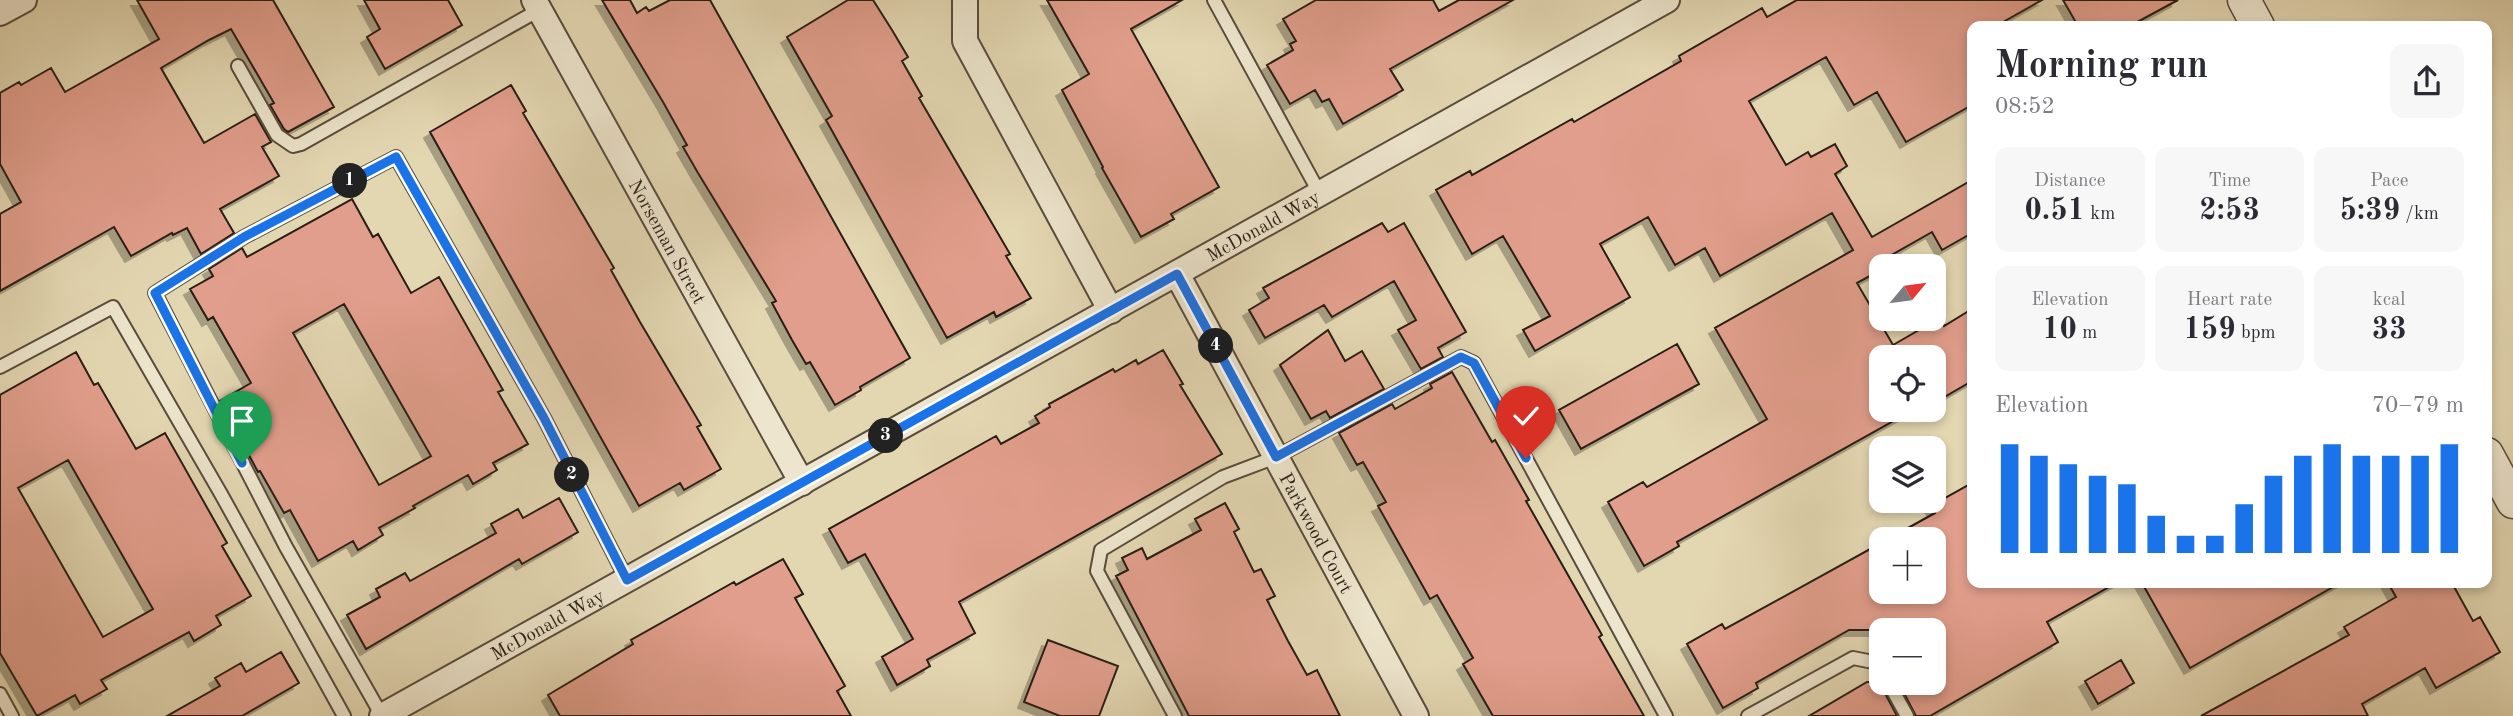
<!DOCTYPE html>
<html lang="en">
<head>
<meta charset="utf-8">
<style>
	:root { --surface:#fff; --page:#f7f7f7; --text:#2b2b33; --muted:#7c7c81; --accent:#1a73e8 }
	body { margin:0; font-family:"Old Standard TT",serif; background:var(--page); color:var(--text); height:100vh; display:flex; flex-direction:column; font-size:26px; white-space:nowrap }
	* { box-sizing:border-box; margin:0 }
	p { font-size:23px; color:var(--muted) }
	.icon { flex:none; width:38px; height:38px; fill:none; stroke:currentColor; stroke-width:2; stroke-linecap:round; stroke-linejoin:round }
	.map { position:relative; flex:1; overflow:hidden }
	.side { position:absolute; left:1967px; top:21px; width:525px; height:567px; display:flex; flex-direction:column; background:var(--surface); border-radius:14px; box-shadow:0 4px 10px #0003 }
	.side>* { flex:none }
	.needle { width:46px; rotate:61deg }
	.tools { position:absolute; left:1869px; top:254px; display:grid; gap:14px }
	.tools a { display:grid; place-items:center; width:77px; height:77px; border-radius:14px; background:var(--surface); box-shadow:0 4px 10px #0003; font-size:35px }
	.pin { position:absolute; display:grid; place-items:center; width:60px; height:60px; color:#fff; margin:-72px -30px; border-radius:50% 50% 50% 0; rotate:-45deg; box-shadow:0 0 7px #0007 }
	.pin .icon { rotate:45deg }
	.km { position:absolute; width:35px; height:35px; margin:-18px; border-radius:50%; background:#222; color:#fff; font-size:19px; line-height:35px; text-align:center }
	.round { display:grid; place-items:center; flex:none; width:74px; height:74px; border-radius:14px; background:var(--page) }
	.headline { display:flex; align-items:center; justify-content:space-between; height:119px; padding:0 28px }
	h1 { font-size:38px; font-weight:700; line-height:52px }
	.stats { display:grid; grid-template-columns:repeat(3,1fr); gap:10px; height:119px; padding:7px 28px }
	.stats div { display:grid; align-content:center; border-radius:14px; background:var(--page); text-align:center }
	.stats b { font-size:30px; font-weight:700 }
	.stats small { font-size:19px; font-weight:400 }
	.stats p { font-size:19px }
	.chart { height:196px; padding:14px 28px }
	.chart p { display:flex; justify-content:space-between }
	.chart svg { width:100%; height:126px; margin-top:7px; stroke:var(--accent); stroke-width:6 }
	.map>svg:first-child { display:block }
	.building { fill:#e19e8c; stroke:#2a1d15; stroke-width:2; fill-rule:evenodd; filter:url(#shadow) }
	.lines { fill:none; stroke-linecap:round; stroke-linejoin:round }
	.service-casing { stroke:#584c3c; stroke-width:16 }
	.minor-casing { stroke:#584c3c; stroke-width:28 }
	.tertiary-casing { stroke:#584c3c; stroke-width:35 }
	.service { stroke:#ede5cd; stroke-width:12 }
	.minor { stroke:#ede5cd; stroke-width:24 }
	.tertiary { stroke:#ede5cd; stroke-width:32 }
	.route-casing { stroke:#fff; stroke-width:14 }
	.route { stroke:#1a73e8; stroke-width:9 }
	.labels { text-anchor:middle; stroke-width:5; stroke-linejoin:round; paint-order:stroke }
	.street-label { font-size:19px; fill:#2a1d15; stroke:#ede5cd }
</style>
</head>
<body>
<div class="map">
<svg width="2513" height="716" viewBox="0 0 2513 716">
	<defs>
		<filter id="shadow"><feDropShadow dx="-6" dy="6" stdDeviation="0" flood-color="#0004"/></filter>
	</defs>
	<rect width="100%" height="100%" fill="#e3d7b2"/>
	<filter id="stains"><feTurbulence type="fractalNoise" baseFrequency=".00286" numOctaves="4"/><feColorMatrix values="0 0 0 0 .2 0 0 0 0 .09 0 0 0 0 .02 0 0 0 .5 -.17"/></filter>
	<radialGradient id="worn" r=".72"><stop offset=".6" stop-color="#630" stop-opacity="0"/><stop offset="1" stop-color="#630" stop-opacity=".3"/></radialGradient>
	<path class="building" d="M137,0h136l61,107 -46,25 -4,-3 -14,-24 4,-2 -43,-74 -22,11 -48,28 43,75 51,-29 16,28 -9,5 17,29 -59,33 14,24 -33,21 -14,-26 -14,7 -1,-2 -41,23 -17,-29 -114,64v-77l21,-12 -21,-38v-71l19,-11 2,3 30,-17 14,24 94,-53z
		M364,0h84l14,25 -77,44 -18,-32 13,-8z
		M602,0h28l7,13 9,-6 3,4 21,-11h40l200,358 -50,29 1,3 -26,15 -25,-43 -4,2 -14,-24 -20,-37 4,-2 -78,-128 -15,-26 4,-2 -24,-43z
		M848,0h25l19,30 16,27 -6,4 20,35 -3,2 91,156 -4,2 25,42 -35,19 -2,-5 -47,26 -121,-218 6,-4 -45,-79z
		M1047,0h135l-51,29 88,158 -48,27 3,5 -33,18 -39,-69 1,-1 -41,-77 27,-16z
		M1316,0h117l6,11 20,-11h54l-123,69 13,21 -60,34 -14,-25 -7,3 -7,-12 -25,14 -23,-39 26,-15 -3,-6 6,-3 -13,-22z
		M1797,0h245l-46,26h-24v79l-66,37 -29,-50 -23,13 -28,-48 -77,44 37,64 22,-13 3,5 24,-13 12,22 -12,8 37,63 100,-57v53l-30,17 -10,-18 -51,29v9l-24,13 36,62 47,-27 4,8 28,-17v72l-38,22v-46h-53v53h32l-236,132 2,4 -35,20 -36,-64 35,-20 4,5 120,-68 -52,-91 138,-78 -21,-37 -112,63 -15,-28 -30,17 -27,-48 -48,27 30,53 -95,54 -12,-21 27,-14 -47,-80 -31,18 -36,-64 34,-19 2,4 100,-56 2,3 107,-61 -2,-5 83,-48 5,9z
		M2063,0h115l-48,26h-52z
		M511,85l15,26 -3,2 91,155 -3,2 29,52 61,103 -4,2 24,42 -37,21 -4,-7 -41,23 -209,-374z
		M352,199l21,38 5,-3 33,59 28,-16 64,113 -5,2 30,52 -35,19 4,7 -24,14 -5,-9 -55,31 2,2 -36,20 4,7 -25,15 -5,-9 -35,20 -28,-51 -6,3 -24,-42 -2,1 -38,-71 31,-18 -38,-66 -5,3 -18,-31 23,-13 -4,-7 33,-21 5,9zM344,304l87,152 -52,29 -86,-152z
		M1382,223l6,9 16,-9 62,109 -28,16 5,9 -22,12 -23,-39 18,-10 -22,-39 -62,36 -8,-12 -59,33 -16,-28 20,-12 -6,-10z
		M1328,330l17,31 17,-10 22,38 -54,29 -4,-7 -15,8 -31,-54z
		M1677,344l22,40 -118,65 -22,-39z
		M1163,350l20,34 -3,1 42,69 -263,148 16,31 -48,27 3,6 -33,19 -15,-28 31,-18 -48,-85 -17,9 -19,-34 167,-93 5,8 38,-21 -4,-7 15,-9 -1,-3 64,-35 2,3 21,-12 2,4z
		M76,352l18,33 4,-2 38,66 29,-16 62,110 -5,3 29,50 -35,20 5,9 -27,16 -5,-9 -88,48 6,9 -27,15 -5,-9 -38,21 -37,-63v-258zM68,460l85,149 -50,28 -85,-149z
		M1452,372l40,70 3,-2 34,60 -3,1 76,134 -3,2 45,79h-151l-30,-52 10,-6 -36,-63 -7,4 -52,-93 8,-4 -23,-40 -6,3 -18,-32 53,-29 3,5 37,-21 -2,-4z
		M1972,483v100h144l-69,39 11,20 -128,74h-14l-18,-34h36v-52h-85l-93,53 2,5 -35,20 -36,-64 35,-20 3,5 156,-86v49h53v-53h-46l47,-26 -4,-7z
		M559,498l19,34 -56,32 -3,-5 -153,90 -19,-34 33,-18 -4,-8 29,-16 5,8 86,-48 -5,-9 27,-15 5,9z
		M1225,503l14,26 -5,3 20,40 7,-3 14,27 -8,4 21,41 19,34 10,-5 23,46h-151l-73,-140 12,-6 -6,-12 20,-10 5,11 54,-29 -6,-11z
		M783,559l20,35 -8,4 50,88 -8,5 14,25h-291l-12,-21 85,-51 -2,-4 103,-58 2,3z
		M2142,583h198l-150,85z
		M2388,583h64l21,38 7,-4 20,35 -64,36 -11,-20 -63,36 6,12h-167l148,-81 -5,-8 52,-30z
		M1048,640l70,26 -19,50h-39l-36,-14z
		M281,652l18,31 -57,33h-75l53,-30 -5,-8 26,-15 5,9z
		M2121,660l13,23 -36,21 -13,-23z
		M1867,682h12l18,34h-88z"/>
	<g class="lines">
		<defs>
			<path id="service" d="M1214,0l106,194
				M238,66l39,69 16,11 8,-2 238,-134
				M0,367l113,-60 108,187 123,222
				M1888,682l19,34
				M0,694l12,22
				M382,716l-96,-169 -131,-254 89,-56 152,-80 148,261 83,162
				M1175,716l-78,-145 4,-21 122,-73 53,-20 185,-100 13,6 192,353
				M1748,716l105,-58 25,5 3,7"/>
			<g id="minor">
				<path id="s1" d="M534,0l268,483"/>
				<path d="M965,0v41l146,270"/>
				<path d="M0,13l24,-13"/>
				<path id="s2" d="M1177,274l239,442"/>
				<path id="s3" d="M382,716l1285,-716"/>
			</g>
			<path id="tertiary" d="M2244,0l14,26
				M2487,454l26,48"/>
		</defs>
		<use href="#service" class="service-casing"/>
		<use href="#minor" class="minor-casing"/>
		<use href="#tertiary" class="tertiary-casing"/>
		<use href="#service" class="service"/>
		<use href="#minor" class="minor"/>
		<use href="#tertiary" class="tertiary"/>
	</g>
	<g class="lines">
		<defs>
			<path id="route" d="M242,463l-87,-170 89,-56 152,-80 148,261 83,162 550,-306 99,183 185,-100 13,6 52,95"/>
		</defs>
		<use href="#route" class="route-casing"/>
		<use href="#route" class="route"/>
	</g>
	<g class="labels">
		<g class="street-label">
			<text dy="7" stroke="none"><textPath href="#s3" startOffset="1008">McDonald Way</textPath></text>
			<text dy="7" stroke="none"><textPath href="#s1" startOffset="276">Norseman Street</textPath></text>
			<text dy="7" stroke="none"><textPath href="#s2" startOffset="294">Parkwood Court</textPath></text>
			<text dy="7" stroke="none"><textPath href="#s3" startOffset="189">McDonald Way</textPath></text>
		</g>
	</g>
	<rect width="100%" height="100%" filter="url(#stains)"/>
	<rect width="100%" height="100%" fill="url(#worn)"/>
</svg>
<div class="tools">
<a><svg class="needle" viewBox="-14 -14 28 28"><path d="M0-13l5 13h-10z" fill="#e53935"/><path d="M0 13l5-13h-10z" fill="#7c7c81"/></svg></a>
<a><svg class="icon" aria-label="locate" viewBox="0 0 24 24"><circle cx="12" cy="12" r="6"/><path d="M12 2v4M12 18v4M2 12h4M18 12h4"/></svg></a>
<a><svg class="icon" aria-label="layers" viewBox="0 0 24 24"><path d="M12 4l9 5-9 5-9-5zM3 14l9 5 9-5"/></svg></a>
<a>+</a>
<a>−</a>
</div>
<div class="pin" style="left:242px;top:463px;background:#1e9e55"><svg class="icon" aria-label="arrive" viewBox="0 0 24 24"><path d="M6 21V4h12l-3 4 3 4H6"/></svg></div>
<div class="pin" style="left:1526px;top:458px;background:#d93025"><svg class="icon" aria-label="check" viewBox="0 0 24 24"><path d="M5 12l5 5 9-10"/></svg></div>
<b class="km" style="left:350px;top:181px">1</b>
<b class="km" style="left:572px;top:475px">2</b>
<b class="km" style="left:886px;top:436px">3</b>
<b class="km" style="left:1216px;top:346px">4</b>
<section class="side">
<div class="headline"><div><h1>Morning run</h1><p>08:52</p></div><a class="round"><svg class="icon" aria-label="share" viewBox="0 0 24 24"><path d="M12 15V3M7 8l5-5 5 5M5 13v7h14v-7"/></svg></a></div>
<div class="stats">
<div><p>Distance</p><b>0.51<small> km</small></b></div>
<div><p>Time</p><b>2:53</b></div>
<div><p>Pace</p><b>5:39<small> /km</small></b></div>
</div>
<div class="stats">
<div><p>Elevation</p><b>10<small> m</small></b></div>
<div><p>Heart rate</p><b>159<small> bpm</small></b></div>
<div><p>kcal</p><b>33</b></div>
</div>
<div class="chart"><p><span>Elevation</span>70–79 m</p>
<svg viewBox="0 0 160 44" preserveAspectRatio="none"><path d="M5 44V6M15 44V10M25 44V13M35 44V17M45 44V20M55 44V31M65 44V38M75 44V38M85 44V27M95 44V17M105 44V10M115 44V6M125 44V10M135 44V10M145 44V10M155 44V6"/></svg>
</div>
</section>
</div>
</body>
</html>
